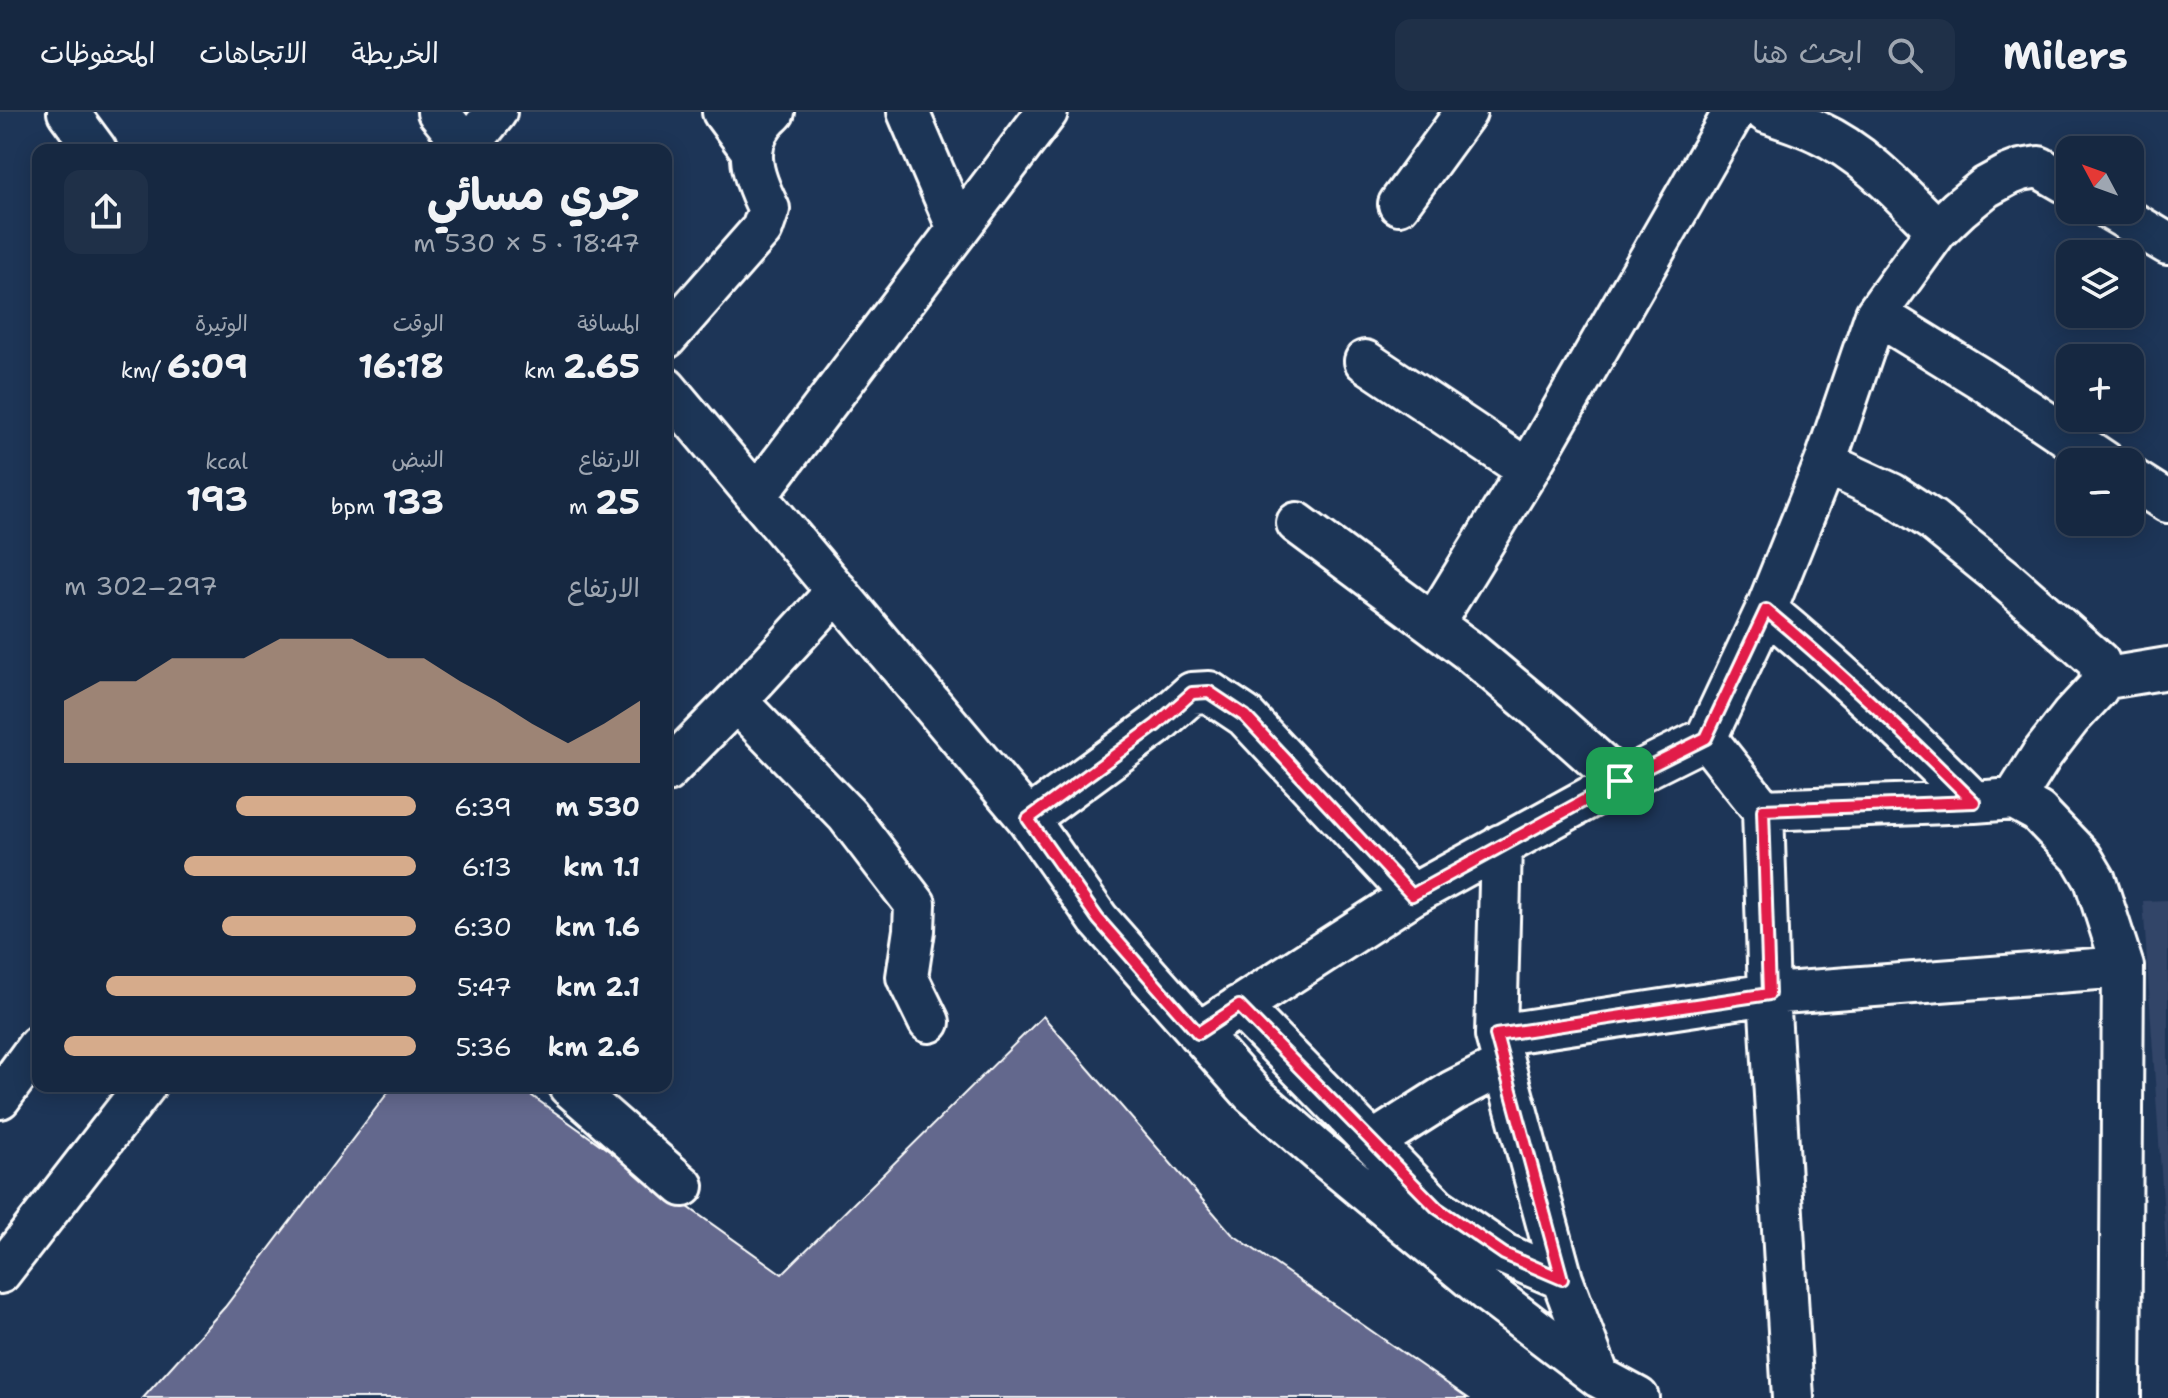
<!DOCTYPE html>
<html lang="ar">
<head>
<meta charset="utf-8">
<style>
	:root { --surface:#162841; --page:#1f3048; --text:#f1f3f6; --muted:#9ea6b1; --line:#35445a; --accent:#d6ab8b }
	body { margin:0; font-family:"Shantell Sans","Playpen Sans Arabic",sans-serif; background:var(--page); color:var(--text); direction:rtl; height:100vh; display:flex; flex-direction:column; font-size:30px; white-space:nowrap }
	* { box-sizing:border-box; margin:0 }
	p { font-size:26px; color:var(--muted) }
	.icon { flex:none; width:44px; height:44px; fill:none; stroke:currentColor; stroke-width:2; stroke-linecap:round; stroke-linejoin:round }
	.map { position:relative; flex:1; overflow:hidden; direction:ltr }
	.side { position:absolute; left:32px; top:32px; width:640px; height:948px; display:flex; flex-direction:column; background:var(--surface); border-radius:16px; box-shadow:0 4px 20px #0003,0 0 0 2px var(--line); direction:rtl }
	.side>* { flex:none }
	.needle { width:52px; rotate:311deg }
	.controls { position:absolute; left:2056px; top:24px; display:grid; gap:16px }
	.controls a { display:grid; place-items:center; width:88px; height:88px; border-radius:16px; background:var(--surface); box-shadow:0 4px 20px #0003,0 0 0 2px var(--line); font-size:40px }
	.pin { position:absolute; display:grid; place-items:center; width:68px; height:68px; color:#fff; margin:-34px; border-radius:16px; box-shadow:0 4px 12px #0006 }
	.round { display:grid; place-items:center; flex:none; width:84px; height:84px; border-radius:16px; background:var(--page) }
	.overview { display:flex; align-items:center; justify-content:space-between; height:136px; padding:0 32px }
	h1 { font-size:44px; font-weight:700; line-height:60px }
	.stats { display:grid; grid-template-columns:repeat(3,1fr); gap:12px; height:136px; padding:8px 32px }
	.stats div { display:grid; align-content:center }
	.stats b { font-size:34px; font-weight:700 }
	.stats small { font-size:22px; font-weight:400 }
	.stats p { font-size:22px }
	.chart { height:224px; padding:16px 32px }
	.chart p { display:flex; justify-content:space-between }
	.chart svg { width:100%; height:144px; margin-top:8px; fill:var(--accent); opacity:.7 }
	ul { padding:0 32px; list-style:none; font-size:26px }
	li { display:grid; grid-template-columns:128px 96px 1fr; align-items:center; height:60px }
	li i { height:20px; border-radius:10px; background:var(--accent) }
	header { display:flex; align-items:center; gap:48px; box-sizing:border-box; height:112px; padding:0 40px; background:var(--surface); border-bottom:2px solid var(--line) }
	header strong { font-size:38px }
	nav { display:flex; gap:44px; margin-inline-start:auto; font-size:28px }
	.search { width:560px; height:72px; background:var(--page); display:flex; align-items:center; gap:20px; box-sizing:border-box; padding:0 28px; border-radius:16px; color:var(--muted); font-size:30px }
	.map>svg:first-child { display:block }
	.built { fill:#324467 }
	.building { fill:#64688d; stroke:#fff; stroke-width:2 }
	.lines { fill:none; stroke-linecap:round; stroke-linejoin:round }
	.minor-casing { stroke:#fff; stroke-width:46 }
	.minor { stroke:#1d3557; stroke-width:40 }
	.route-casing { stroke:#fff; stroke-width:16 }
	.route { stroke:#e11d48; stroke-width:10 }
</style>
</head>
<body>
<header>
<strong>Milers</strong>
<div class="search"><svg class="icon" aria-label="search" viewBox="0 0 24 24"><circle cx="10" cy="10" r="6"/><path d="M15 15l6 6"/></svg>ابحث هنا</div>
<nav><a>الخريطة</a><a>الاتجاهات</a><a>المحفوظات</a></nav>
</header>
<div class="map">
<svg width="2168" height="1286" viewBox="0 0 2168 1286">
	<rect width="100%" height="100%" fill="#1d3557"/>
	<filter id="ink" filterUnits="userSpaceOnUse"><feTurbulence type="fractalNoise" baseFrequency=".0125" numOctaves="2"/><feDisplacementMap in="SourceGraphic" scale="16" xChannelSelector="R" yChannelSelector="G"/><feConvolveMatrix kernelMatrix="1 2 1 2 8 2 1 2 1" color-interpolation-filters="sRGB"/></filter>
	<g filter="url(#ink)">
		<path class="built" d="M2168,788v377l-25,-376z"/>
		<path class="building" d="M1043,904l189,218 236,164h-1325l82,-91 168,-221h125l264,188z"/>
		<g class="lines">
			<defs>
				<path id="minor" d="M68,0l28,38
					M438,0l31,38
					M723,0l28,38
					M908,0l50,117
					M1766,0c18,7 36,12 52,20 47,21 84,63 119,98
					M467,36l29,-36
					M1399,92l67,-92
					M2111,98l57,34
					M1876,202l107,66 122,82
					M666,226l96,-109 7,-20c-18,-35 -29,-68 5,-97
					M1365,249l163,109
					M666,276l362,431 70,100 155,175 71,62 166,138 109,83 39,21
					M1825,351l67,31 40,26 74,60 93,82 2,17 -3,9 -27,29 -28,36 -29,46
					M2130,366l38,24
					M757,383l290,-383
					M1297,411l171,127 85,71 67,60
					M1766,498c73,60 141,125 208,192
					M1434,511l94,-153 206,-358
					M2101,567l67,-11
					M736,589l111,114 68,89 -1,26 -7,47 22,45
					M1706,626l57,72 211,-8 40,-3 24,13 44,46 13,22 28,87 -3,431
					M666,660l70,-71 101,-110
					M1763,698l6,184 24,404
					M1028,707l128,-94 36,-32 17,-1 36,24 167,179
					M1501,733l-5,190 66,244 37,98
					M1239,894l198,202 67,46 58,25
					M1198,921l214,-138 208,-114 86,-43 60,-128 59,-147 51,-149 61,-84 22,-21 27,-22 22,-12 13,-5 18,-3 31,18
					M1496,923l273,-41 354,-27
					M569,974l114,100
					M0,986l38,-52
					M1373,1030l80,-51 51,-26
					M0,1161l145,-187"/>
			</defs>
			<use href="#minor" class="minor-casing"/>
			<use href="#minor" class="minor"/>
		</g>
	</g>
	<g class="lines" filter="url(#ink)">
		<defs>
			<path id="route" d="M1766,498c73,61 141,125 208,192l-211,8 6,184 -273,41 66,244 -58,-25 -67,-46 -198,-202 -41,27 -100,-114 -70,-100 128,-94 36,-32 17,-1 36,24 167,179 208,-114 86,-43z"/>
		</defs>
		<use href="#route" class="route-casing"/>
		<use href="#route" class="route"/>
	</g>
</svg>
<div class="controls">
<a><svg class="needle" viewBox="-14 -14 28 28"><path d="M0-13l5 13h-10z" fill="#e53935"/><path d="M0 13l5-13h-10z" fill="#9ea6b1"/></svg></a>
<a><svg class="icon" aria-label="layers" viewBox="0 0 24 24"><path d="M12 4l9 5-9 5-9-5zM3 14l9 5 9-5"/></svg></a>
<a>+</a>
<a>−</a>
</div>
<div class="pin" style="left:1620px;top:669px;background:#1e9e55"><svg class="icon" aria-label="arrive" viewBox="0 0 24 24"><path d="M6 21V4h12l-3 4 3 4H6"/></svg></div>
<section class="side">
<div class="overview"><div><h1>جري مسائي</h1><p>18:47 · 5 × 530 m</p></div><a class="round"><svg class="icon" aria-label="share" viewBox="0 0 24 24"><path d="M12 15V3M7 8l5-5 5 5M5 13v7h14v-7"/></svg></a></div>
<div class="stats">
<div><p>المسافة</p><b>2.65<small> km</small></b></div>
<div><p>الوقت</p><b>16:18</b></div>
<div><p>الوتيرة</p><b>6:09<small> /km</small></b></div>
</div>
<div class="stats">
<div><p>الارتفاع</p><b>25<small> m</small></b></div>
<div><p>النبض</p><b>133<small> bpm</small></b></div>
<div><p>kcal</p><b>193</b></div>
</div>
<div class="chart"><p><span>الارتفاع</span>297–302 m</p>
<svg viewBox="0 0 160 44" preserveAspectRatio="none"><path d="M0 44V25L10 19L20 19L30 12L40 12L50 12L60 6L70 6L80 6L90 12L100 12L110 19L120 25L130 32L140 38L150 32L160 25V44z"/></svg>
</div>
<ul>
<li><b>530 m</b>6:39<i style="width:51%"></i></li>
<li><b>1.1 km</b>6:13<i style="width:66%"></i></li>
<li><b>1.6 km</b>6:30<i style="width:55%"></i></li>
<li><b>2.1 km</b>5:47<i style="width:88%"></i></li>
<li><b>2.6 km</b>5:36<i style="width:100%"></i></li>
</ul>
</section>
</div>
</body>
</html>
